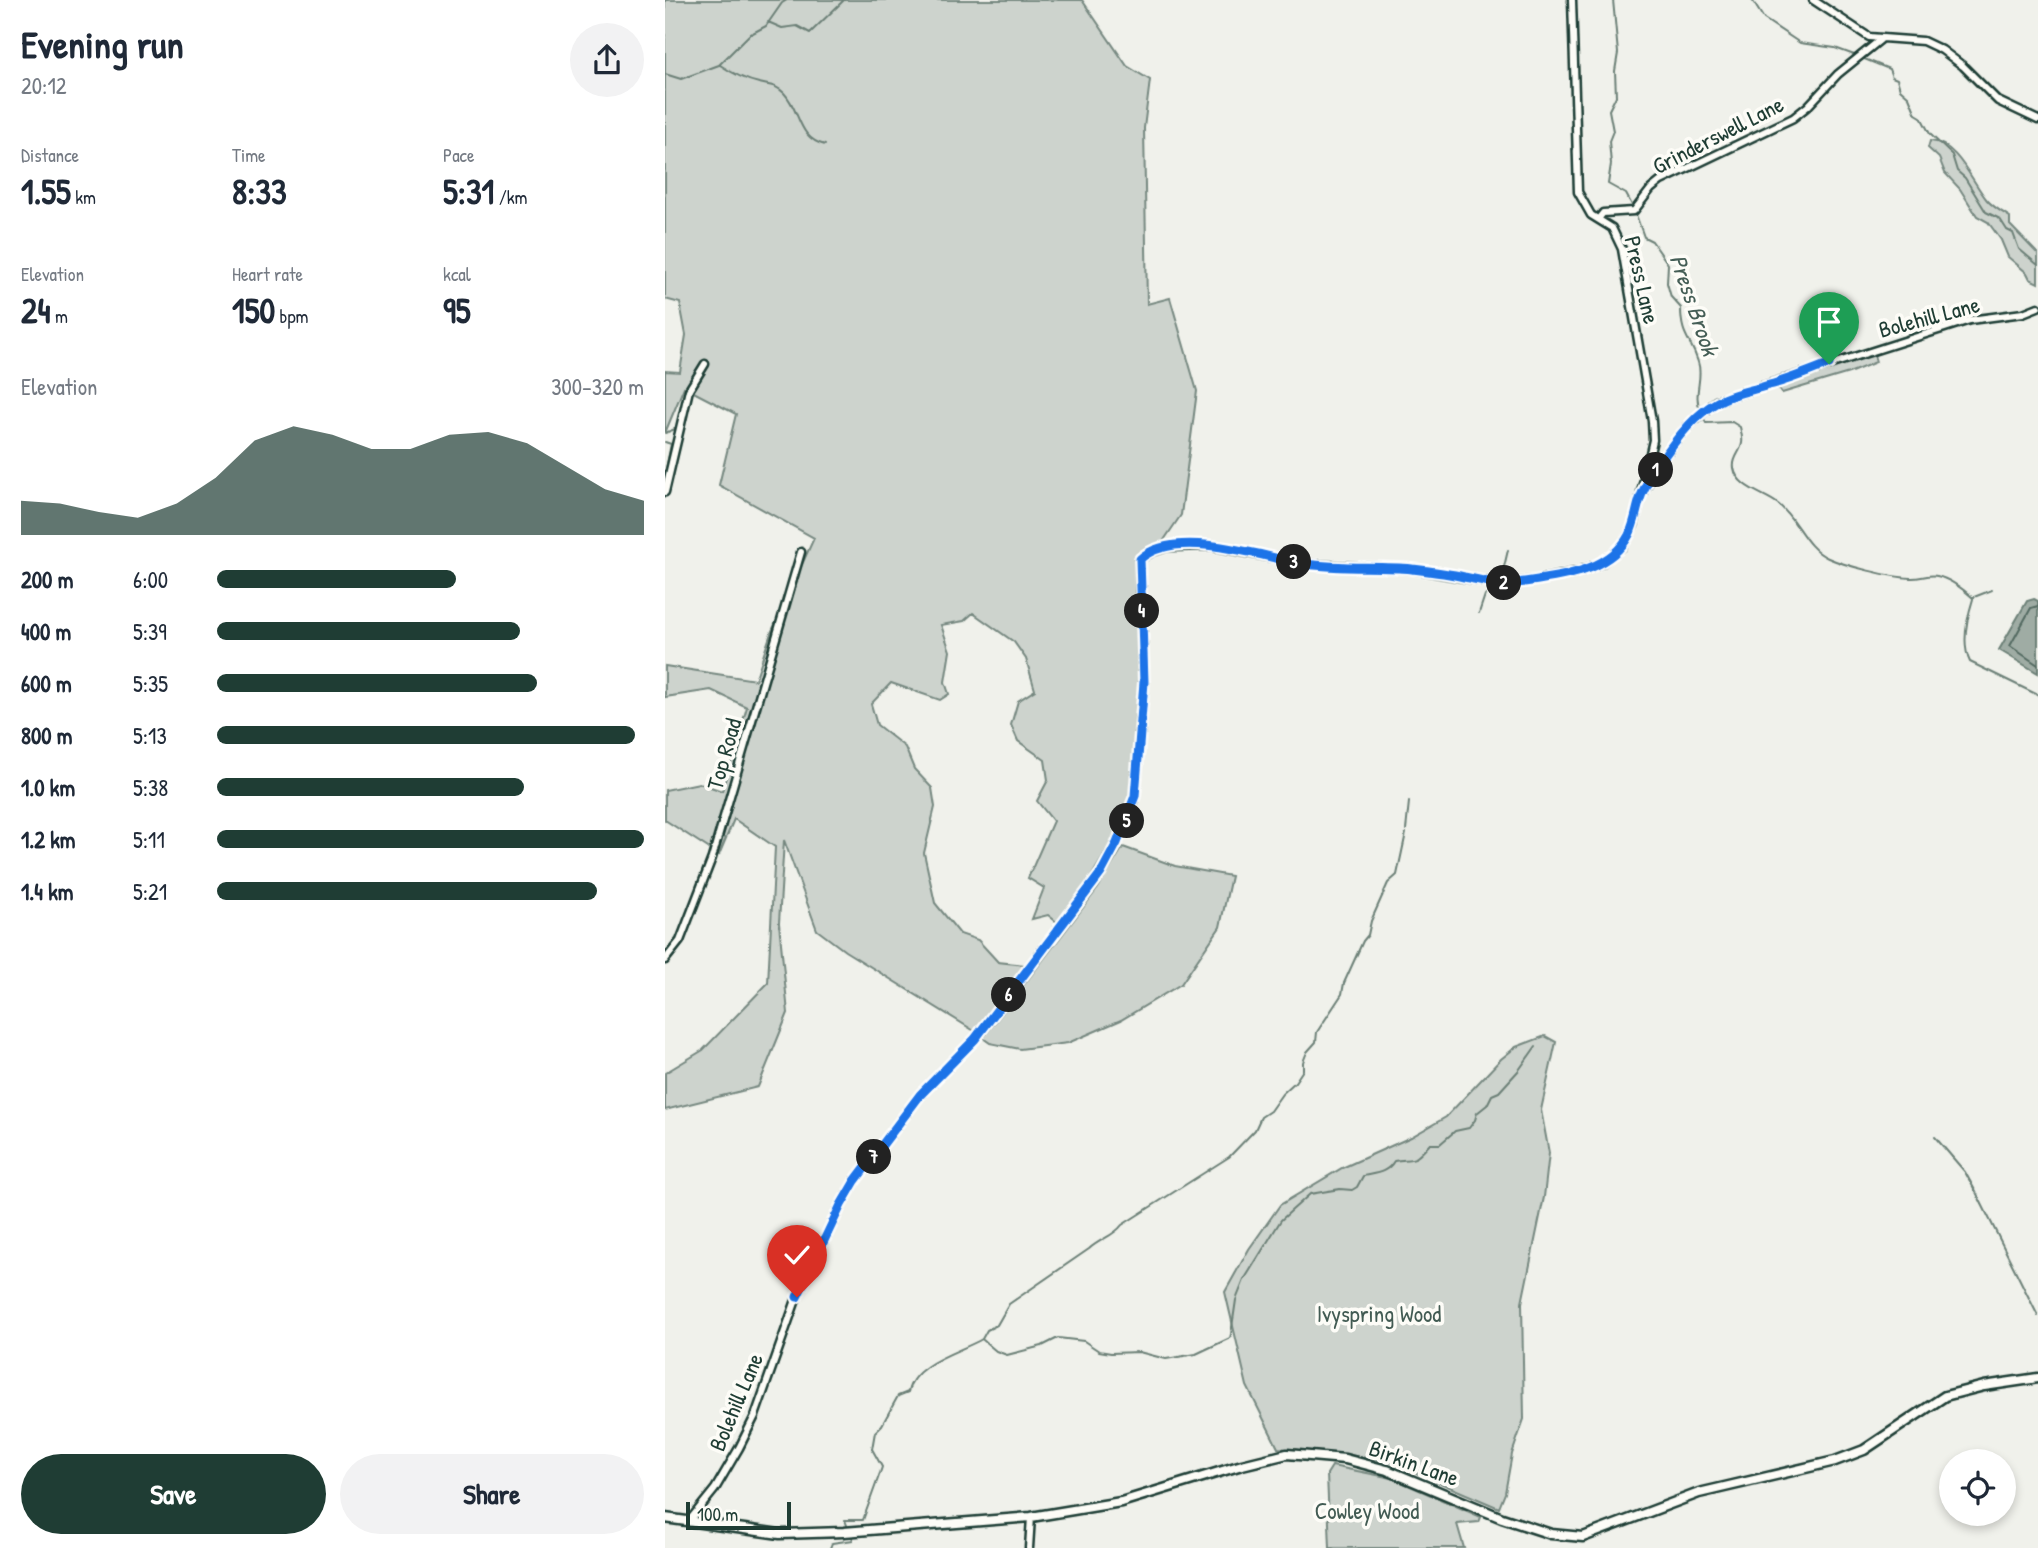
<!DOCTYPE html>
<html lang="en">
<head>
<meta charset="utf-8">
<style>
	:root { --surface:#fff; --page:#f2f2f3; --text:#1f2937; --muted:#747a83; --accent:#1f3d34 }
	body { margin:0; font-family:"Patrick Hand",sans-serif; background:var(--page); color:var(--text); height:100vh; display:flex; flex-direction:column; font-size:26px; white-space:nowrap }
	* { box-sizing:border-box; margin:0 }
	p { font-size:23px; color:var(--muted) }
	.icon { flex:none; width:38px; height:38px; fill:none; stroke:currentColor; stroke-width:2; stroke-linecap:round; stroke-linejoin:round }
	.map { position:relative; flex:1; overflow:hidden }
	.panel { display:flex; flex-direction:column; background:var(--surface); width:665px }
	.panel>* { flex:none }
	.tools { position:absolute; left:1274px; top:1449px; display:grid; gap:14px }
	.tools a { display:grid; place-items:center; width:77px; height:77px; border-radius:50%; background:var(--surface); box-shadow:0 4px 10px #0003; font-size:35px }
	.scale { position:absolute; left:21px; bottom:18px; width:105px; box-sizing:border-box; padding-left:7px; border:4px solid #1f3d34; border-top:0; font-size:19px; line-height:24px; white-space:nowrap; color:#1f3d34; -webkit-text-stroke:5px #fdfcf7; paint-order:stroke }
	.pin { position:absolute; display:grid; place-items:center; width:60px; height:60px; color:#fff; margin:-72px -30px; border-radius:50% 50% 50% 0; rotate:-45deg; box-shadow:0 0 7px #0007 }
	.pin .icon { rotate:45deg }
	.km { position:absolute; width:35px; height:35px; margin:-18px; border-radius:50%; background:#222; color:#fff; font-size:19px; line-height:35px; text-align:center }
	.round { display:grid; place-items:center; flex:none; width:74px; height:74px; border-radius:37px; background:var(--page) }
	.head { display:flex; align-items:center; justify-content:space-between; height:119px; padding:0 21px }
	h1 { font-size:38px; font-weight:800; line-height:52px }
	.stats { display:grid; grid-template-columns:repeat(3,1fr); gap:10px; height:119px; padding:7px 21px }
	.stats div { display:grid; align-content:center }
	.stats b { font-size:35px; font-weight:800 }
	.stats small { font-size:19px; font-weight:400 }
	.stats p { font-size:19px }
	.chart { height:196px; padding:14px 21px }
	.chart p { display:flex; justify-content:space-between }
	.chart svg { width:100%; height:126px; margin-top:7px; fill:var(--accent); opacity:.7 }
	.action { display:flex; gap:14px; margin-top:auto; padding:14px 21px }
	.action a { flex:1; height:80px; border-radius:42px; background:var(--accent); color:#fff; font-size:28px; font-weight:800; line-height:80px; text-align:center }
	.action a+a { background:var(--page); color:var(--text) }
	ul { padding:0 21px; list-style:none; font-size:23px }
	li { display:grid; grid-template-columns:112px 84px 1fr; align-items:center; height:52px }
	li i { height:18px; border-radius:9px; background:var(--accent) }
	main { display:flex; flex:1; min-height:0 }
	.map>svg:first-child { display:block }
	.green { fill:#cdd3cd; stroke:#768880; stroke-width:2 }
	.water { fill:#9faca4; stroke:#6c8077; stroke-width:2 }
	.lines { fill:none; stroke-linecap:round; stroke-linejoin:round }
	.shore { stroke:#526961; stroke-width:2 }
	.stream { stroke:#6c8077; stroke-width:2 }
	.minor-casing { stroke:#1f3d34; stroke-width:11 }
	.tertiary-casing { stroke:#1f3d34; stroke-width:13 }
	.minor { stroke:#fdfcf7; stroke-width:6 }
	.tertiary { stroke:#fdfcf7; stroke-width:8 }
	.route-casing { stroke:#fff; stroke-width:14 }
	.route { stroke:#1a73e8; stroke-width:9 }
	.labels { text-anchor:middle; stroke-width:7; stroke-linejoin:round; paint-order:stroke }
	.street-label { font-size:23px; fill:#1f3d34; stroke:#fdfcf7 }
	.park-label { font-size:23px; fill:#425b53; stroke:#fdfcf7 }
	.water-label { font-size:24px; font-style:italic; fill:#455e56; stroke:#fdfcf7 }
</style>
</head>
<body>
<main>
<section class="panel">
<div class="head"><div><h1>Evening run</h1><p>20:12</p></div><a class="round"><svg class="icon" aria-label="share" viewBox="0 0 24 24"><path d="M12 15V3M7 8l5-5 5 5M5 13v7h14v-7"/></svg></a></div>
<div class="stats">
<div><p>Distance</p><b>1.55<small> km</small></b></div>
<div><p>Time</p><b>8:33</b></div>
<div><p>Pace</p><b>5:31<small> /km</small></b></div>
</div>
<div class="stats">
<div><p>Elevation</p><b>24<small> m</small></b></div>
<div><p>Heart rate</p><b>150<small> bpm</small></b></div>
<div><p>kcal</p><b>95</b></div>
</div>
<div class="chart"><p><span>Elevation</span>300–320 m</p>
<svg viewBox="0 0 160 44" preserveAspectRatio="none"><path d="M0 44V32L10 33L20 36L30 38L40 33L50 24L60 11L70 6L80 9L90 14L100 14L110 9L120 8L130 12L140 20L150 28L160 32V44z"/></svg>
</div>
<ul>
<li><b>200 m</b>6:00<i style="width:56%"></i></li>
<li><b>400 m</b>5:39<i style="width:71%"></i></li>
<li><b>600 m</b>5:35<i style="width:75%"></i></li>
<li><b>800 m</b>5:13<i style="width:98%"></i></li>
<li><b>1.0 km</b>5:38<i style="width:72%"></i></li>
<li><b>1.2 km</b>5:11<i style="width:100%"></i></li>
<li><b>1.4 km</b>5:21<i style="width:89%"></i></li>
</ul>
<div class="action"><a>Save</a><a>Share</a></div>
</section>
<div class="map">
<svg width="1373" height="1548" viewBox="0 0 1373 1548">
	<rect width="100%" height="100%" fill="#f0f1eb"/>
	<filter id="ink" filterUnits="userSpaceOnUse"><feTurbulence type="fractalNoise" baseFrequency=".0143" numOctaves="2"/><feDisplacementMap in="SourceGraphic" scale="14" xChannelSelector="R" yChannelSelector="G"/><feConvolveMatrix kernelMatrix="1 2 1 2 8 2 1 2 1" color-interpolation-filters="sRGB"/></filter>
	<g filter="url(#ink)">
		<path class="green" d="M0,0h417l45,66 23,14 -6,48 3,176 23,-6 27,93 -16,124 -21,31 -13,5 -11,7 -1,5v55l4,4 2,59 -8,116 -15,35 -30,50 -30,41 -10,-8 -16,4 12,-31 -16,-10 25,-57 -16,-20 11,-21 -3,-20 -27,-19 -7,-16 7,-24 17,-11 -9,-31 -12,-17 -41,-29 -9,8 -23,4 9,26 -5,31 4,12 -9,6 -49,-17 -20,21 6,21 28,22 9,22 18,19 3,19 -11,46 11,50 25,31 18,6 20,22 27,3 -49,67 -131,-81 -28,-21 -33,-90 -5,83 9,90 -30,74 -93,23v-37l38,-23 65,-67 7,-136 -41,-28 -15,36 -54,-35v-30l34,-7 23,8 25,-84 -36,-17 -46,7v-31l90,14 16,-47 43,-95 -95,-53 17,-71 -52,-27 -19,46v-62l15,1 6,-37 -6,-32 -15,-4z
			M1265,141c27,1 42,41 57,59 6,7 15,12 23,17v8l28,29v29l-8,-4 -3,-6 -19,-16 -7,-17 -13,-18 -11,-6 -17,-27 -15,-16 -6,-15 -11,-10z
			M1209,355l2,7 -27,11 -67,20 -5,-7 67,-24z
			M458,847l52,19 56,10 -11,51 -39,57 -60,36 -53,23 -48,6 -30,-6 -7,-5 115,-150z
			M880,1036l11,6 -15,68 8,43 -5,44 -22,106 2,116 -12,35 -7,39 -6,15 -108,-46 -42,-7 -71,-7 -31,-62 -22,-94 24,-43 31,-44 62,-37 69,-31 35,-20 55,-58 15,-12z
			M667,1466l60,12 89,39 -2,5 -22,2 7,24h-134l-3,-74z"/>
		<path class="water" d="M1369,599l4,2v72l-39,-23 28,-49z"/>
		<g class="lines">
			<path class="shore" d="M1373,606l-7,2 -21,38 28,19"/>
			<path class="stream" d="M948,0l5,53 -3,18 1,25 -7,14 4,21 -4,10 2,23 -3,20 18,10 7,13
				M1087,0l12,19 36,24 35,5 22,8
				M103,22l14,6 15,-2 13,7 34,-33
				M1197,58l27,11 3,8 5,2 3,10 9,8 7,17 5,3 9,17 22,21 5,16 8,7 21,34 14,7 7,11 6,3 6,16 19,16
				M55,65c12,8 25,15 39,18 11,3 16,1 25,10 17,18 13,45 41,52
				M0,74l16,5 38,-14 30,-30 17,-9 16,-23 5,-3
				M970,212l9,25 8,4 16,23 -1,19 4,14 10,11c0,29 9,29 17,54 6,16 -6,32 3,50
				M1038,417l3,6 26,-1 8,5c1,5 3,12 2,16 -1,9 -10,15 -8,25 3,20 30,25 44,36 19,15 27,44 50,54 18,8 63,19 82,20 9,1 19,-4 27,-2 13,3 26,13 36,22
				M0,433l10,-4
				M0,442l6,2 -6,30
				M839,567l4,-17
				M1309,597l18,-7
				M1308,599c-6,19 -12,45 -3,63l68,33
				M814,613l6,-18
				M741,830l3,-28
				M1270,1137l30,35 12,22 61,122
				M318,1340l13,11 11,4 35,-9 16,-8 26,3 15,10 12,2 28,-1 27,7 30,-5 34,-16 1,-4 5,-34 8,-20 37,-60 29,-26 30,-5 12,1 5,-3 6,-11c13,-3 24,-3 31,-15 22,-3 19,2 36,-17h10l15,-13 14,-3 6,-8 2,-7 10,-8 5,-10 7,-3 20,-22 17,-24
				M183,1528l-3,-8h18l17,-47 2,-6 -10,-18 3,-17 7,-7 16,-29 10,-4c5,-29 52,-40 74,-53l5,-9 10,-5 12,-21 80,-55c11,-10 25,-13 33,-24l107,-68 26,-27 6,-13 9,-6 12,-17 13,-12 8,-12v-8l4,-10 9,-10 1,-10 25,-38 2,-11 19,-42 5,-6 3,-14 17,-38 9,-8 9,-42
				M165,1548l2,-5 21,-3 -1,-4"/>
			<defs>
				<path id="minor" d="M907,0l6,192 13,23 21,13 10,21 30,172 1,19 -12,52
					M1148,0l56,37 54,4 19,9 21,16 35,35 40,19
					M934,218l4,-5 31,-2 17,-22 10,-8 132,-63 15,-12 30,-32 42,-34
					M0,492l24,-102 16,-26
					M0,960l15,-19 32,-83 89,-306
					M25,1520l25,-31 24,-41 16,-32 42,-119 44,-92 14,-24 65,-86 55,-56 126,-166 16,-30 18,-47 9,-114 -4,-123 12,-7 15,-5 44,-1 95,18 106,5 88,15 38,-4 41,-9 23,-8 20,-16 12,-22 6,-28 24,-40 21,-28 31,-28 254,-81 53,-7 15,-6
					M364,1548l2,-31"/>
				<path id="tertiary" d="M0,1518l115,16 64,-2 187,-15 90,-15 121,-37 45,-11 58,5 42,11 115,48 49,16 32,3 116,-44 136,-32 29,-11 81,-54 39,-10 54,-8"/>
			</defs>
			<use href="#minor" class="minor-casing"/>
			<use href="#tertiary" class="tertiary-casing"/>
			<use href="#minor" class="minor"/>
			<use href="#tertiary" class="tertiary"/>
		</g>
	</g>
	<g class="lines" filter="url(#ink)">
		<defs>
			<path id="route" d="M132,1297l44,-92 14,-24 65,-86 55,-56 126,-166 16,-30 18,-47 9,-114 -4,-123c37,-33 123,-1 166,5 35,5 71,2 106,5 17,2 35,4 52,8 12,2 25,6 37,7 12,0 25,-2 37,-4 34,-5 74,-13 91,-45 6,-12 7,-24 11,-36 8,-24 39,-65 57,-82 25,-23 42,-23 72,-32 20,-5 40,-14 60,-21"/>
		</defs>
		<use href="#route" class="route-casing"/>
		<use href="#route" class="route"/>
	</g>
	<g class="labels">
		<g class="street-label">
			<text transform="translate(1053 135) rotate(-27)" y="8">Grinderswell Lane</text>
			<text transform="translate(977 280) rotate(77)" y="8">Press Lane</text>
			<text transform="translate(1264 317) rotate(-15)" y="8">Bolehill Lane</text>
			<text transform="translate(59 754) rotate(-74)" y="8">Top Road</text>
			<text transform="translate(71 1402) rotate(-67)" y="8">Bolehill Lane</text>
			<text transform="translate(749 1463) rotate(20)" y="8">Birkin Lane</text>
		</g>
		<g class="park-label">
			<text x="714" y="1322">Ivyspring Wood</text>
			<text x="702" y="1519">Cowley Wood</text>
		</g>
		<g class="water-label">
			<text transform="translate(1029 305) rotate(71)" y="8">Press Brook</text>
		</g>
	</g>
</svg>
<div class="tools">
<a><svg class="icon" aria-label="locate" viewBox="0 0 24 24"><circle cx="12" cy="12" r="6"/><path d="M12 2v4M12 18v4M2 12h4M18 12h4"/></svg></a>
</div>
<div class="scale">100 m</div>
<div class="pin" style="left:1164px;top:364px;background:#1e9e55"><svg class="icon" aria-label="arrive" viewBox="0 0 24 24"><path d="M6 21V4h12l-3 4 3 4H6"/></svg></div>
<div class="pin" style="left:132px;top:1297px;background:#d93025"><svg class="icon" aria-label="check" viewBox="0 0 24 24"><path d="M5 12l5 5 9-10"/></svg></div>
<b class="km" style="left:991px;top:470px">1</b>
<b class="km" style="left:839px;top:583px">2</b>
<b class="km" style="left:629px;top:562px">3</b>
<b class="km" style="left:477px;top:611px">4</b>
<b class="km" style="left:462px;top:821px">5</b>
<b class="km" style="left:344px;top:995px">6</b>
<b class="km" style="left:209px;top:1157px">7</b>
</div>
</main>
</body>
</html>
